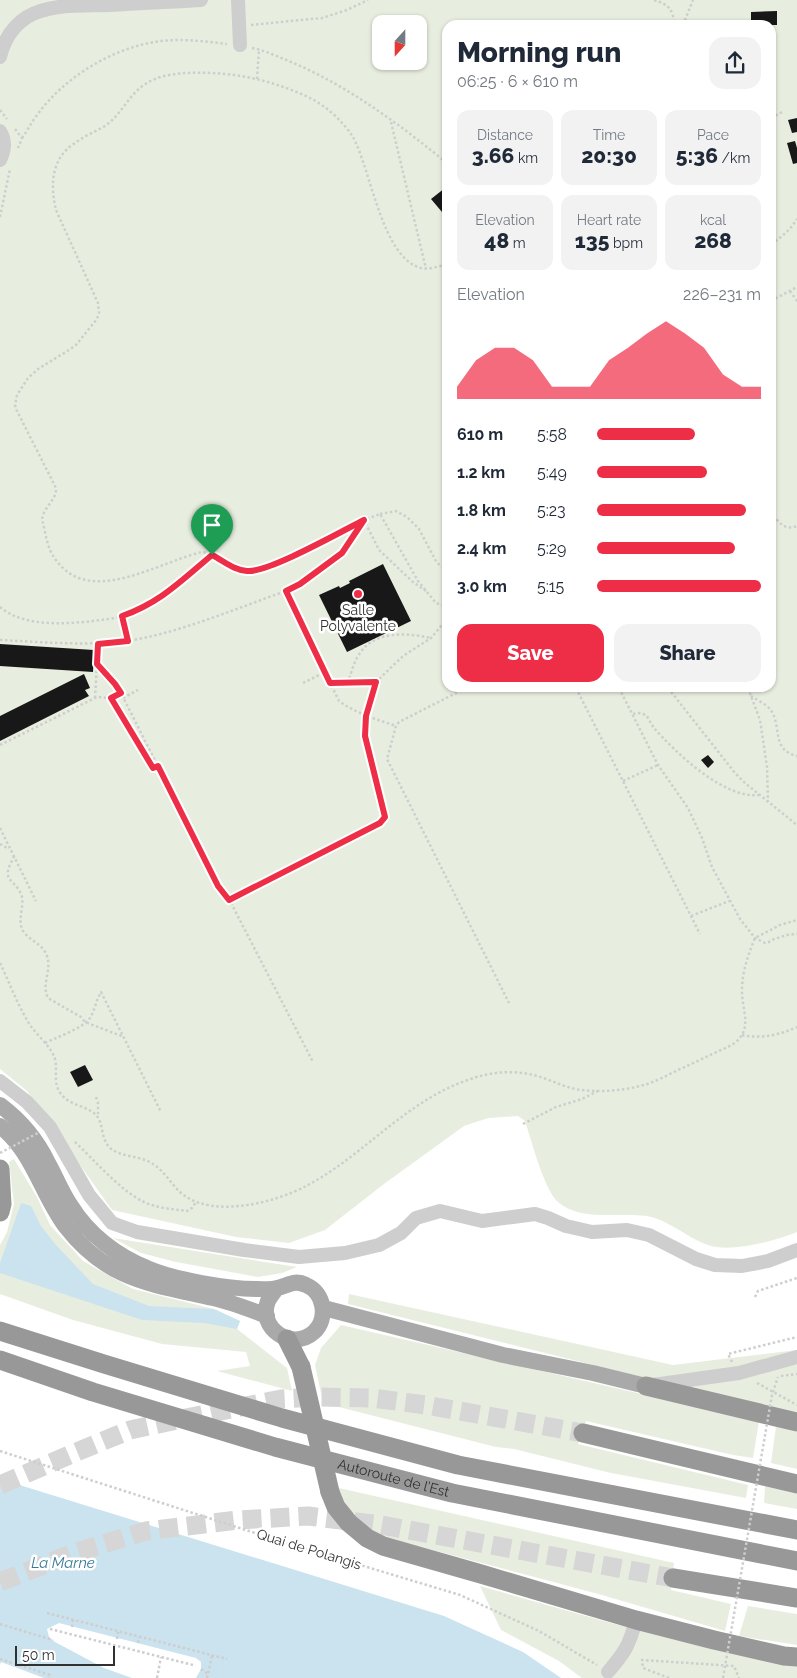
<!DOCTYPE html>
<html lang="en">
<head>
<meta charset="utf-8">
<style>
	:root { --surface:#fff; --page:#f2f2f3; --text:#1f2937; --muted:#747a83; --accent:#ee2d47 }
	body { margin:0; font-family:Raleway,sans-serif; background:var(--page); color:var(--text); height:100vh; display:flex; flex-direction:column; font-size:19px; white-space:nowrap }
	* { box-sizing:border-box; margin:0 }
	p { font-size:16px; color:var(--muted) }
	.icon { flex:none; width:28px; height:28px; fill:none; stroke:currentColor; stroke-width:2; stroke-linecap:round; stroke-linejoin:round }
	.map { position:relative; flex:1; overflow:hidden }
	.panel { position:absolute; left:442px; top:20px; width:334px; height:672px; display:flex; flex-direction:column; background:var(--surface); border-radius:15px; box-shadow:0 1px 4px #0004 }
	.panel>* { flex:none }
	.needle { width:32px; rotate:201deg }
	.buttons { position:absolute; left:372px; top:15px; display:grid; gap:10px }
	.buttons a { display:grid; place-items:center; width:55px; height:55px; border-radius:10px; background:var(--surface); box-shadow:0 1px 4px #0004; font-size:25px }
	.scale { position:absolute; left:15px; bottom:12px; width:100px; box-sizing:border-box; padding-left:5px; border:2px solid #313131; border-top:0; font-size:14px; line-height:18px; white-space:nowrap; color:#313131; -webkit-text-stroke:4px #fff; paint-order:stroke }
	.pin { position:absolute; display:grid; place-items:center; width:42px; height:42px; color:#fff; margin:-51px -21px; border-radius:50% 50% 50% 0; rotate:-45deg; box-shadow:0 0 5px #0007 }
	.pin .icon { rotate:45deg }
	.round { display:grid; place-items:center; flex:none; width:52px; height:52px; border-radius:15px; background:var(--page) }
	.headline { display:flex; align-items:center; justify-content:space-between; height:85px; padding:0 15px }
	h1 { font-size:28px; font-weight:800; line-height:38px }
	.metrics { display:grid; grid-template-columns:repeat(3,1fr); gap:8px; height:85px; padding:5px 15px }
	.metrics div { display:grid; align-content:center; border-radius:12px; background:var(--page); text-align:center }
	.metrics b { font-size:21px; font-weight:800 }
	.metrics small { font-size:14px; font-weight:400 }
	.metrics p { font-size:14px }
	.chart { height:140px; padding:10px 15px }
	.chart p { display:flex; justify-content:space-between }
	.chart svg { width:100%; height:90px; margin-top:5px; fill:var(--accent); opacity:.7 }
	.cta { display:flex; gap:10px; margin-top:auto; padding:10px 15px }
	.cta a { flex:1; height:58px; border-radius:15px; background:var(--accent); color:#fff; font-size:20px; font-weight:800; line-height:58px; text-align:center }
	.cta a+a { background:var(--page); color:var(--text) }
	ul { padding:0 15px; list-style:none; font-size:16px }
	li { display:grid; grid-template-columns:80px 60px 1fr; align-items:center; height:38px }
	li i { height:12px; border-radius:6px; background:var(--accent) }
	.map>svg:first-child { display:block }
	.green { fill:#e8eedf; fill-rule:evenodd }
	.water { fill:#cae3ee }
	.building { fill:#181818 }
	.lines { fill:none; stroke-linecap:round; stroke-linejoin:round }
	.highway-tunnel { stroke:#d6d6d6; stroke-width:19; stroke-dasharray:19 9; stroke-linecap:butt }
	.path { stroke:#cecece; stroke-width:2.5; stroke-dasharray:2.5 2.5; stroke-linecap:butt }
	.minor { stroke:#cecece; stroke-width:14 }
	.major { stroke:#a9a9a9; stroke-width:16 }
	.highway { stroke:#989898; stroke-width:19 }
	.path-bridge { stroke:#cecece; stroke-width:2.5; stroke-dasharray:2.5 2.5; stroke-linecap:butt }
	.highway-bridge { stroke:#989898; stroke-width:19 }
	.route-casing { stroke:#fff; stroke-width:10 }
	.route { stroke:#ee2d47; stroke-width:6 }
	.poi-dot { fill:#ee2d47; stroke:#fff; stroke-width:2 }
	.labels { text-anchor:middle; stroke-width:5; stroke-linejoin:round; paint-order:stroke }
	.poi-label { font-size:14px; fill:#313131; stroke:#fff }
	.street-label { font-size:14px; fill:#313131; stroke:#fff }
	.water-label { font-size:15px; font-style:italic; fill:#3a7998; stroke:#fff }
</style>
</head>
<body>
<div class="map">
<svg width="797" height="1678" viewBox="0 0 797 1678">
	<rect width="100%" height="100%" fill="#fff"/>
	<path class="green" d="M0,0h797v1232c-22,9 -67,21 -89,13 -21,-7 -40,-26 -62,-29 -29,-4 -64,6 -88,-14 -14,-12 -27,-63 -33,-81l-7,-5 -30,2 -24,8 -80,58 -59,46 -36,13 -53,-6 -124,-27 -85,-119 -27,-22zM381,24h38v37h-38zM448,25h323v663h-323z
		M14,1159l23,38 13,28 33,36 50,28 81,20 26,12 -3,8 50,39 5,23 -75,-20 33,-5 -4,-14 -84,-8 -89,-24 -73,-26v-49l7,-13 7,-28 -5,-42z
		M113,1238l184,29 -15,6 -24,4 -82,-15 -35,-9z
		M349,1294l324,71 124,-15v62l-132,-29 -317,-79z
		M341,1325l418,96 -6,37 -20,-3 -147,-34 -8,23 170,41 -2,13 -135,-25 -97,-24 -18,-2 -173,-44 -8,-38 6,-17z
		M776,1426l21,6v37l-26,-6z
		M765,1486l32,8v15l-33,-6z
		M339,1488l335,75 -3,27 60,14 -6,27 -123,-36 -211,-56 -18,-7 -29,-28z
		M480,1586l138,39 164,33 15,1v19h-215l-23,-17 -58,-31z
		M748,1606l49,8v31l-58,-9z"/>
	<path class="water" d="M21,1203l10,3 10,20 15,19 37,39 56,22 65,3 26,12 -3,8 -33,-6 -62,-3 -142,-47v-10z
		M0,1479l444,137 79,36 38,26h-365l5,-9v-7l-5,-4 -137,-35 -12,6 2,8 6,5 49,26 28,10h-88l-43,-16 -1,3z"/>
	<path class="building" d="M777,11v14h-26v-13z
		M797,118v14l-5,1 -4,-13z
		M795,141l2,7v15l-4,1 -6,-21z
		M445,188l3,3v16l-6,5 -11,-13z
		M383,564l28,57 -64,31 -28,-57 20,-9 1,2 10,-5 -1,-2z
		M0,644l94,6 -1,22 -93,-6z
		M84,674l6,14 -5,2 4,6 -89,45v-25z
		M708,755l6,7 -6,6 -7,-8z
		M85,1065l8,15 -15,7 -8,-15z"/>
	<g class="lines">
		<path class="highway-tunnel" d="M0,1485l74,-32 56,-23 66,-14 85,-17 38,-2 53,1 54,7 157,28
			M0,1582l74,-29 72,-22 92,-11 70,-4 73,9 292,53"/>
		<path class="path" d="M654,0c16,5 18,9 21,25
			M251,25l71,-7 25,-8 21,-10
			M683,25l10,-25
			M252,48c11,2 22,7 32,11 60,24 114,64 164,105
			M257,79l2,-30
			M0,110l7,9
			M771,118l13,-7
			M391,122l35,147
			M15,129l7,9 -4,10
			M22,138c5,-7 9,-15 15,-23 27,-37 72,-65 117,-73 24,-4 49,-1 73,2
			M0,217l10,-48
			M771,244c11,-7 19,-14 26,-25
			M790,291l7,10
			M771,301l26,-14
			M771,511c7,11 13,20 26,15
			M380,514l16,-3 11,6 12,12 18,34 6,4 5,-1
			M286,591l53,110c18,13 37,18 57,25
			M426,591l-13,-9 -34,-32 -15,-30c-22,11 -95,53 -116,51 -18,-1 -29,-17 -46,-19 -40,9 -104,50 -139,16 -5,-5 -10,-11 -13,-18 -4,-10 -5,-21 -8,-30 1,-13 15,-20 14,-32l-40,-79 -1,-4 2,-10 11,-17 10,-9 31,-19 7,-5 21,-26 2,-6 -1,-10 -42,-93c-6,-25 -5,-52 19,-67 9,-7 20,-11 30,-17 16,-11 23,-30 39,-41 12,-9 28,-11 43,-12 43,-2 82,6 121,24 17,8 35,24 45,40 18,33 29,121 68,131 8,2 18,-2 27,-4
			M0,607c29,25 87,15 122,10l6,24
			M122,617l15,-6 23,-13 52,-43
			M0,640c42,2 84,6 126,1 51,-7 111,-33 160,-50l14,-7 34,-23 8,-8 22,-33 16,-6 38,67 18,22 12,4
			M98,644l-1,20 18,20 6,9 97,193 11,13 84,163
			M303,683l22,-11
			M331,683l45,-1
			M348,683c3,-10 6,-22 12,-30 15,-23 48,-20 71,-15
			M466,688l-67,34 -3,4 -9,33 122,244
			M576,688l124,246
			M619,688l39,77 30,43 14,30 10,29 28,52 15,19 10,5 4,-1 5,-3 13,-4 10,-1
			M668,688l67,85 10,10 52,42
			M748,688l12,32 7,47 1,35
			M751,696c6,4 15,8 20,14 11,17 0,40 26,46
			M95,698l2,-34
			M111,698l42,70 5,-2
			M123,698l15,-8
			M633,714l6,-1 7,2c3,4 5,9 8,13 22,25 70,71 105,67
			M0,745l97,-48 14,1 10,-5
			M623,781l35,-16
			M0,828l36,73
			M0,844l9,5
			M14,856c-2,6 -7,12 -6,19 0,6 11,10 14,22 2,11 -5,24 1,34 7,10 20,13 24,25 5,14 -6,29 1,42l33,19 4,5 39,15
			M229,899l151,-76 5,-9 -16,-55 -4,-23 1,-20 10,-34 27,-26 28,-18 17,-20
			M691,916l38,-15
			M0,963c10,21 18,43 30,62 7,10 17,18 23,29 7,13 -2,27 8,40 9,12 25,11 35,21 8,8 4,23 14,33 12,10 30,7 43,16 13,8 20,24 32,32 32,22 92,6 123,-11 56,-30 96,-82 157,-104 23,-9 48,-12 72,-5 15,4 28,12 44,14 19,2 40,1 59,-4 13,-3 26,-10 38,-16 18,-8 36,-17 54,-25 22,-15 10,-33 10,-54 0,-19 6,-36 13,-53l25,-13 17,-5
			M742,1035c19,4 38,0 55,-8
			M45,1043c12,-6 37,-14 45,-25 5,-8 6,-18 11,-26l60,120
			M96,1097l2,6v13
			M523,1124l33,-17 26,-8 16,-8
			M75,1142c19,18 44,47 67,59 13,7 30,8 45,10l5,-3 4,-6
			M755,1297l3,-6 39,-13
			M732,1362l-4,-8 69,-17
			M781,1376l16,-2
			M757,1383l40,22
			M0,1451l277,89 183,55 79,36 58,34
			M47,1613l180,46
			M0,1624l53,16
			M72,1627l1,-7
			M50,1629l143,36
			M117,1639l1,-7
			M138,1643l1,-6
			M0,1659l50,16 -1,3
			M201,1669l7,5
			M157,1678l4,-21
			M207,1678l5,-22
			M669,1678l-26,-10 -1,-8 92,6 5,12"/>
		<path class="minor" d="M238,0l2,45
			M0,57c4,-17 13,-31 27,-40 23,-14 57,-11 83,-12 30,-2 61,-3 91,-5
			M0,131c6,10 5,19 0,29
			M0,1081l27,21 23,25 39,68 23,28 25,9 107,18 55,7 46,-4 34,-8 22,-12 15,-15 24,-7 42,10 53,-7 13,4 18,8 26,6 35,-2 22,5 47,24 19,6 27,1 26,-5 29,-11
			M653,1385l86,-12 58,-16
			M608,1672c17,-20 21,-26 28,-52"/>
		<path class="major" d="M0,1105c20,15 37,35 48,58 8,14 14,30 23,43 17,28 46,50 76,62 28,12 81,21 111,21 6,0 14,1 19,-1 11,-2 17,-9 29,-3 19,8 22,34 8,47 -22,20 -57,-4 -46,-31 2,-4 6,-9 9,-13
			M0,1126c34,27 41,68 66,101 42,54 86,57 147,71 18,4 36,11 54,18
			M324,1308l179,47 90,18 53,13"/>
		<g class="highway">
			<path d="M0,1169l2,35 -2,8"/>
			<path d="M0,1331l104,33 178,54 176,47 339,65"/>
			<path d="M287,1339l14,28"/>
			<path id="s1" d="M0,1360l93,32 182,55 177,46 345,68"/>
			<path d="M646,1386l151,36"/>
			<path d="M583,1433l214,51"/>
			<path d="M330,1492l6,15 13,16 18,15 16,8 98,28 155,46 78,20 70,16 13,1"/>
			<path d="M673,1578l124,20"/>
		</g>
		<path class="path-bridge" d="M0,1153l38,-20
			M723,1678l49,-283 6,-18"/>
		<path class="highway-bridge" d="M301,1367l29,125"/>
	</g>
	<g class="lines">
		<defs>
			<path id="route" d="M364,520l-22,33 -42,31 -14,7 44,92 46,-1 -10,34 -1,20 20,81 -5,6 -151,77 -11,-14 -60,-120 -5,2 -42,-70 10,-5 -6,-9 -18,-20 1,-20 30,-3 -6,-25c38,-13 60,-36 90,-61 12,6 21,15 35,16 21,2 95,-40 117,-51z"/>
		</defs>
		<use href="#route" class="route-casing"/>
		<use href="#route" class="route"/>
	</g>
	<circle class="poi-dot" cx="358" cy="594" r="5"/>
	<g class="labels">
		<g class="poi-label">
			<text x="358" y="615">Salle<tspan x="358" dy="16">Polyvalente</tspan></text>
		</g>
		<g class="street-label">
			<text dy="5" stroke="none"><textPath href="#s1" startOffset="411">Autoroute de l’Est</textPath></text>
			<text transform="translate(309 1549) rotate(17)" y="5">Quai de Polangis</text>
		</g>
		<g class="water-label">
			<text x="63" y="1568">La Marne</text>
		</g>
	</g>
</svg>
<div class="buttons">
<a><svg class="needle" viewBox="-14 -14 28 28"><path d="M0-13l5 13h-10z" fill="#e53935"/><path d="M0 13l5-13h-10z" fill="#747a83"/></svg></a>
</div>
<div class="scale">50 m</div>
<div class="pin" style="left:212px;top:555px;background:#1e9e55"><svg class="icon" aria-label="arrive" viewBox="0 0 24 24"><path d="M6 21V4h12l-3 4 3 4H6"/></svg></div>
<section class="panel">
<div class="headline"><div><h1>Morning run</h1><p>06:25 · 6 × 610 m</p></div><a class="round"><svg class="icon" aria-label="share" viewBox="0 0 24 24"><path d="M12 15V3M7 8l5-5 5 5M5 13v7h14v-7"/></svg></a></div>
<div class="metrics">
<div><p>Distance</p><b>3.66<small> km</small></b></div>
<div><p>Time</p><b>20:30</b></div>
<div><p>Pace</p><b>5:36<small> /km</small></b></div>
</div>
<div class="metrics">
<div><p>Elevation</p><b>48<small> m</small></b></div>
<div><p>Heart rate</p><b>135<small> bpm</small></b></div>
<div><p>kcal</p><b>268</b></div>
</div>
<div class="chart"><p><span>Elevation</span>226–231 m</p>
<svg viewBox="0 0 160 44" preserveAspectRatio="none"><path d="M0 44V38L10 25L20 19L30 19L40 25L50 38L60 38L70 38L80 25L90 19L100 12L110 6L120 12L130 19L140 32L150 38L160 38V44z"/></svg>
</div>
<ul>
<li><b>610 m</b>5:58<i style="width:60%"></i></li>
<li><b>1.2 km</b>5:49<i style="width:67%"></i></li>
<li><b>1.8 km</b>5:23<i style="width:91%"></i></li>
<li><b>2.4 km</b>5:29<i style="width:84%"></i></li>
<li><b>3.0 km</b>5:15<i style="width:100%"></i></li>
</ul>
<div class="cta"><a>Save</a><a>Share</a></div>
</section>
</div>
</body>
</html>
